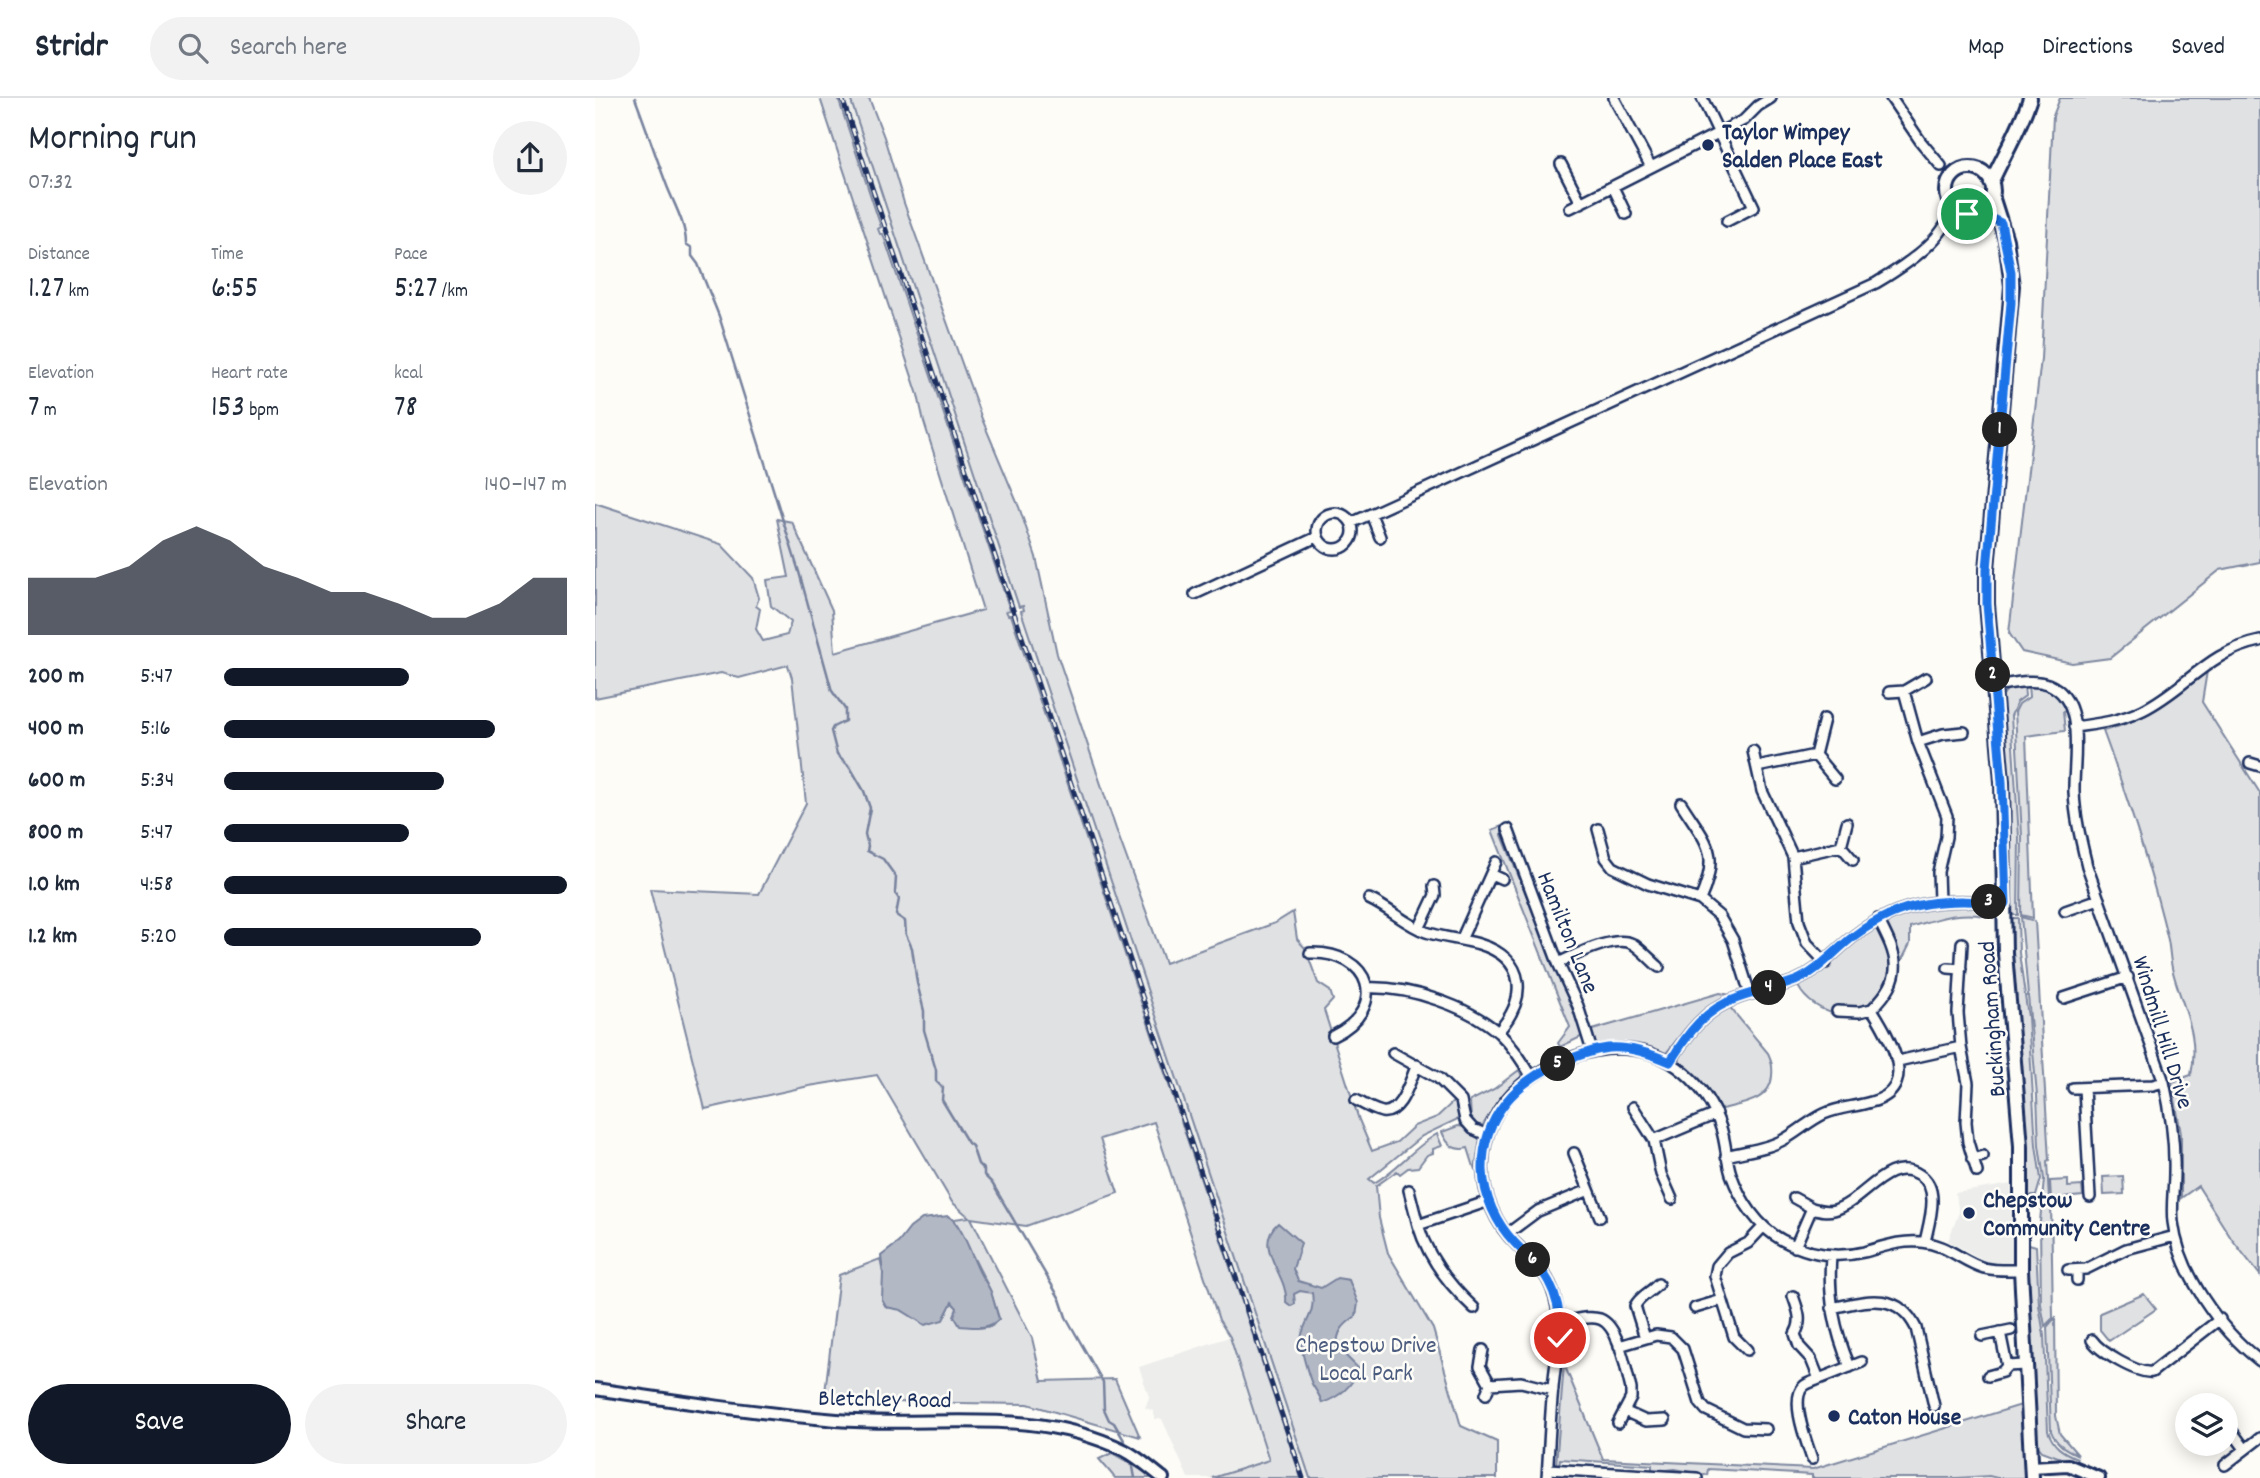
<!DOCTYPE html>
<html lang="en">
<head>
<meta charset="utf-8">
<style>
	:root { --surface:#fff; --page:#f2f2f3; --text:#1f2937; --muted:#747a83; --line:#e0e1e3; --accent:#111827 }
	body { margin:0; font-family:Dekko,sans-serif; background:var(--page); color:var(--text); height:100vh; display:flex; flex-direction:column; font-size:26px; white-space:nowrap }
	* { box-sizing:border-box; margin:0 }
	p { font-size:23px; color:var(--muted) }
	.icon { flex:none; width:38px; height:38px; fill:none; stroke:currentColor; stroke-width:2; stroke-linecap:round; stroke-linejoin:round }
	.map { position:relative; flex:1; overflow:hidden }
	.side { display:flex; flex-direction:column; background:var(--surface); width:595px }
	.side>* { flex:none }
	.tools { position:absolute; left:1580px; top:1295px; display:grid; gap:14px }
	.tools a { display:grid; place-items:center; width:63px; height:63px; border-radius:50%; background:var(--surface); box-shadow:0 4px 18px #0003; font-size:35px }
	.pin { position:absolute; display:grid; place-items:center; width:60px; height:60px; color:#fff; margin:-30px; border:4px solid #fff; border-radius:50%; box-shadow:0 2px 7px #0007 }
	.km { position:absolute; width:35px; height:35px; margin:-18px; border-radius:50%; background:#222; color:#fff; font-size:19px; line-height:35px; text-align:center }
	.round { display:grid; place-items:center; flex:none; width:74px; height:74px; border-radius:37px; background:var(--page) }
	.summary { display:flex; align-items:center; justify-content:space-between; height:119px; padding:0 28px }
	h1 { font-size:38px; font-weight:600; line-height:52px }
	.metrics { display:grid; grid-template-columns:repeat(3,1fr); gap:10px; height:119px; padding:7px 28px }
	.metrics div { display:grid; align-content:center }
	.metrics b { font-size:30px; font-weight:600 }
	.metrics small { font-size:19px; font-weight:400 }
	.metrics p { font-size:19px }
	.chart { height:196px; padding:14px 28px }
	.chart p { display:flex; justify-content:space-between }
	.chart svg { width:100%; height:126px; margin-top:7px; fill:var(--accent); opacity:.7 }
	.button { display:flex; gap:14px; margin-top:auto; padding:14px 28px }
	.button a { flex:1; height:80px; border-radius:42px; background:var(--accent); color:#fff; font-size:28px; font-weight:600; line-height:80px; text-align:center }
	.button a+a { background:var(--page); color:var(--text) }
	ul { padding:0 28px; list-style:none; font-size:23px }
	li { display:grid; grid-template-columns:112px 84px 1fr; align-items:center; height:52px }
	li i { height:18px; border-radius:9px; background:var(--accent) }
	header { display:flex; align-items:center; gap:42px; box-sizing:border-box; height:98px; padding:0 35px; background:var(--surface); border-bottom:2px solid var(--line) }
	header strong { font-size:33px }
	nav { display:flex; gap:38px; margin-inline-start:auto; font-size:24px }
	.search { width:490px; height:63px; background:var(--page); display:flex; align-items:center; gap:18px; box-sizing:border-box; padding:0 24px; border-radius:38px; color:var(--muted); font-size:26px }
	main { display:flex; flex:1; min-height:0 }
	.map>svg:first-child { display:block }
	.built { fill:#edeeec }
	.green { fill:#e0e1e3; stroke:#7e88a0; stroke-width:2 }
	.water { fill:#b3b8c5; stroke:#76819c; stroke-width:2 }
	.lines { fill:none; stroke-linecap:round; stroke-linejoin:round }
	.stream { stroke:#76819c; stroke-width:2.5 }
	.minor-casing { stroke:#1b2f5e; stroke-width:14 }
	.tertiary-casing { stroke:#1b2f5e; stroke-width:16 }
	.secondary-casing { stroke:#1b2f5e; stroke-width:18 }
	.minor { stroke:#fdfcf7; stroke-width:9 }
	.tertiary { stroke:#fdfcf7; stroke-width:10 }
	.secondary { stroke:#fdfcf7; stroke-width:12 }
	.rail-casing { stroke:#1b2f5e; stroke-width:5 }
	.rail { stroke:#fdfcf7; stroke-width:2.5; stroke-dasharray:8; stroke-linecap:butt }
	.route-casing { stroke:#fff; stroke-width:14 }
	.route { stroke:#1a73e8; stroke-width:9 }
	.poi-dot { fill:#1b2f5e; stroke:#fdfcf7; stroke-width:2.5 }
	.labels { text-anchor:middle; stroke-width:5; stroke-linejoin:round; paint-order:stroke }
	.poi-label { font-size:24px; font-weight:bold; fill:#1b2f5e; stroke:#fdfcf7; text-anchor:start }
	.street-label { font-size:24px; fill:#1b2f5e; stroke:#fdfcf7 }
	.park-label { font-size:24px; fill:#4c5c7f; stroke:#fdfcf7 }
</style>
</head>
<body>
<header>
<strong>Stridr</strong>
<div class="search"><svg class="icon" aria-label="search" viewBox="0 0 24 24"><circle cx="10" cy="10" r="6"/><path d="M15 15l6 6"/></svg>Search here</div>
<nav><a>Map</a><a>Directions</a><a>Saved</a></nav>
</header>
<main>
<section class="side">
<div class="summary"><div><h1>Morning run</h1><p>07:32</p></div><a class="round"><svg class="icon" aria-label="share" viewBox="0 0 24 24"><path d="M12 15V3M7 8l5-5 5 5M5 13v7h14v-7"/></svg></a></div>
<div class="metrics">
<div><p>Distance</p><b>1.27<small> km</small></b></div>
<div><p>Time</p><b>6:55</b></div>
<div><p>Pace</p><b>5:27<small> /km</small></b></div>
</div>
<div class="metrics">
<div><p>Elevation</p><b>7<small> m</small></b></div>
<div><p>Heart rate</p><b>153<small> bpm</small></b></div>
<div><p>kcal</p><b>78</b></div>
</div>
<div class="chart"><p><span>Elevation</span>140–147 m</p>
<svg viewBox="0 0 160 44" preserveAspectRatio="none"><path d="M0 44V24L10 24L20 24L30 20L40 11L50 6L60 11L70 20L80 24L90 29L100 29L110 33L120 38L130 38L140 33L150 24L160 24V44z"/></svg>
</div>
<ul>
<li><b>200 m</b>5:47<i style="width:54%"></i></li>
<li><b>400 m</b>5:16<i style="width:79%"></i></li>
<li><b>600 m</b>5:34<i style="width:64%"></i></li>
<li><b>800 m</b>5:47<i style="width:54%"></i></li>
<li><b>1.0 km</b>4:58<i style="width:100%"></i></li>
<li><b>1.2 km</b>5:20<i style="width:75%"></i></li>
</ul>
<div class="button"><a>Save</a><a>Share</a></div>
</section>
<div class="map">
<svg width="1665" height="1380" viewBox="0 0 1665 1380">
	<rect width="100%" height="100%" fill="#fdfcf7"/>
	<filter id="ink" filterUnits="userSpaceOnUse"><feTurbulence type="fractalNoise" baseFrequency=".0143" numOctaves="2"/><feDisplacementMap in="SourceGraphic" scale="14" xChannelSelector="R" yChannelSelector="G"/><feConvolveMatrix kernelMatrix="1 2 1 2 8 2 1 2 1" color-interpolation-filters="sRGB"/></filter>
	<g filter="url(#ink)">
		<path class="built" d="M243,0h12l169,509 -9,3 -126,-376 -4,1 -2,-7 3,-1z
			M426,513l205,611 -11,3 -204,-610z
			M1416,1086l1,78 -19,3 -45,-24 11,-29 -4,-19z
			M633,1131l82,249h-9l-84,-245z
			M634,1239l40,123 -57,18h-24l-26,-59h-8v-8l-9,-3 4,-11 -10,-30z"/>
		<path class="green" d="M225,0h18l43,129 -3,2 2,5h3l127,376 -4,1 2,4h3l290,863h-89l57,-18 -39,-123 -11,-17 -65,-198 -54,17 18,54 -92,33 -55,-8 61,120 10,43 73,-2 25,58 -112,-33 -204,-3 15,-126 41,-16 3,14v12l18,25 10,5 36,-2 4,-11 29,26 12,-2 7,-8 -9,-28 -36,-71 15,-2 -17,-15 -75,-127 -68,11 -104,23 -55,-220 109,5 47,-91 -14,-125 -4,-13 -49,13 -18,-5 -126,25v-195l126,41 32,34 6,20 -3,8 4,3 -4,20 7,12 24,-6 4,-13 -20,-16 -4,-26 22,-3 -12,-58 15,3 40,88 3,42 148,-42 -59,-188 -6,-27z
			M255,0h19l15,39 20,66 78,216 37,88 17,50 21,97 59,175 49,134 110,-40 18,-11 4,27 8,9 13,35 12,8 3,9 -9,10 35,110 13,31 25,-9 17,-16 23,-9 17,-16 5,4 1,13 -38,18 -53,43 5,4c23,-13 40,-36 63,-49l5,12 -9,3v4l-6,2 -9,12 -10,1 -8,6 -3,-3 -21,15 3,32 9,35 45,76 28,97 36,16v36h-187l-289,-867 3,-1 -1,-4 -4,1z
			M1465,0h200v464l-40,8 -110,88 -38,5 -50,-11 -13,-19 32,-274 12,-243z
			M1612,573l-5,31 58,91v482l-29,-37 -33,-52 -17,12v-64l-9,-52 19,-7c9,-41 -8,-65 -18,-103 -3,-10 -3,-22 -5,-32 -17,-71 -40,-141 -65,-209 44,-11 70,-31 104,-60z
			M1429,587l1,11 -8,6 -6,14 8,121 -1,78h-7l-3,-150 -7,-65c4,-13 12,-13 23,-15z
			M1433,587c18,0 31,9 38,26l-3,1 2,19 -39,5 7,182 -12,-3 1,-79 -7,-124 4,-8 10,-7z
			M907,728v9l81,201 -23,11 -2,-4 12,-16 -78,-197z
			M1347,806l48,2 7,5 2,8c-34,-10 -57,-2 -89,8v17l-11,22 -15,-44 16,-10z
			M1426,819l14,4 14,239 -2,1 2,39h2l2,118 -8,8 -4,-22 -1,-82 4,-43 -5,-34 -2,-49z
			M1416,820h7l1,35 9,64 8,128 5,34 -5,17h-7l-3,-17 -16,-226z
			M1283,821l18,57 -24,33 -35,2 -3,3c-17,-6 -32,-15 -38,-33z
			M1125,895l10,2c-34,16 -40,29 -63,57l-3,2 -30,-9 -36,1 -5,-3 -4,-12z
			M1133,907l40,48c4,8 5,14 4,23 -2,27 -33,28 -54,34l-37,-45 -3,-11 22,-29z
			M924,972l3,6 -25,26 -14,23h-6l-6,-5 -1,-19 24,-12z
			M863,1028l7,1 15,13 -5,30 -7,-22c-14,4 -21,-4 -26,-16z
			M1528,1078l1,18 -20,1 -1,-18z
			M1473,1082v7l14,-1 1,10 -32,3 -1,-18z
			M1434,1146l7,2 3,59 5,30 4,96c5,15 14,21 29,27l-3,5 -32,-12 -8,-10 -9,-185 4,-1z
			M1549,1196l12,15 -47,32 -9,-11v-17z
			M1460,1220l1,98 4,18 18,21c-13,-6 -22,-11 -27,-24l-4,-104z
			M969,1266l39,95 210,10 208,-64 5,73h-29l-8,-2 -32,2h-145v-3l-104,-6 -1,6 -32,-6 -23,3v-7l-92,-6 -1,7 -3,-1z
			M517,1355l43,25h-40l-16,-19z"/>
		<path class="water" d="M353,1118c14,7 24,42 32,57 3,6 8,12 11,19 3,9 5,18 8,27 -11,11 -24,8 -39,7l-6,-10 3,-8 -5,-6 -9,18 -18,5 -24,-15 -15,-3 -4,-7 1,-27 -2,-17 18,-14 11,-14 12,-9z
			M683,1125l23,20 -8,26 5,12 23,7 16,-10 12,2 9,23 -2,13c-13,9 -19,15 -19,31l22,22c-7,18 -19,28 -37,34 -2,-8 -6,-12 -10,-19 -3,-7 -12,-36 -11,-43 0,-17 15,-25 11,-48l-12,-2 -6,3 1,10 -4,2 -5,-4c3,-27 -35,-55 -8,-79z"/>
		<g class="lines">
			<path class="stream" d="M40,0c11,29 21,59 32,88 7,18 19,38 19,58l6,4v8l6,8 21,52 80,256 33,119 13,18v12l-12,6 -2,4 6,23 13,13 14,24 6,17 -5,26 3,12 -1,5 16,8 13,18 -1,16 4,6 -3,16 9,6 1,14 6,13 5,35 7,28v19l12,40v11l7,7 -1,12 26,43 4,3 6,18 6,6v5l8,8 68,116 6,18 37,65 1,27 5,11 5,3 11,19
				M538,1369l2,11"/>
			<defs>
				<path id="minor" d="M1019,0l37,69
					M1107,0l52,109 -27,14
					M1296,0l30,44 20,24
					M966,66l20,39
					M1018,89l13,27
					M975,110l174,-88 14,-14 13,-8
					M1353,121l14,-6
					M722 433a18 18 0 1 1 36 0a18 18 0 1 1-36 0Z
					M776,416l9,23
					M756,425l525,-240c22,-13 62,-39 72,-64 1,-4 1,-12 1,-17
					M600,496l122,-57
					M1399,588c17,-2 37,-8 54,-2 39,16 25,75 26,108 1,25 7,49 13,74l77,216c7,31 11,60 10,91 0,16 -3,33 -1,49 6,51 47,108 87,139
					M1309,593l14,51 29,74 -1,21 -8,35 1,29
					M1294,594l15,-1 22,-13
					M1479,629c24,-3 47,-6 69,-17 44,-22 64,-58 117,-69
					M1323,644l25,-8 21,-2
					M1158,653l9,40 31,66 6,65 8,21 19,20
					M1220,657l20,24
					M1655,665l10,3
					M1162,669l58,-12 9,-36
					M1086,705c26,41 40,49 19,97
					M1252,725l-6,23 12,14
					M913,731l50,134 20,43 14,45
					M1003,731l8,29 7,9 35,17 52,16 19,16 14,24 17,54
					M1198,759l48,-11
					M896,776l11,5
					M774,801c20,9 36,25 57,33 17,6 36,7 53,12 49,15 48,55 19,88
					M1470,813l34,-12
					M824,831l16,-34 -1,-9
					M866,842l35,-78
					M715,855c61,-2 80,55 23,83
					M963,865c18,-8 57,-29 75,-19 9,6 18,16 26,23
					M1353,870l13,1
					M772,890c41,-2 101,18 132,45 14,13 23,28 33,44
					M1469,900l64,-21
					M1242,913l22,1 13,-3
					M1366,949l7,36 -2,39 2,20 9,30
					M798,955l45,25 23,23 4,19 8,9 14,6
					M1303,963l63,-14 -3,-34 4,-70
					M1075,964c17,-28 36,-54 68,-64 19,-7 39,-10 57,-17 24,-10 39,-30 59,-45 50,-38 92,-37 152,-33
					M1478,990l80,-3 11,-3
					M1489,990l6,109
					M761,1002c7,4 17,10 26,12 20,3 28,-33 35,-47
					M1038,1009l21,33 7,34 11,25
					M1059,1042l62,-26
					M979,1055l26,64
					M1131,1058c19,-5 41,-7 57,-16 15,-8 26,-19 41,-26 15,-7 31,-7 47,-12 51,-13 17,-67 1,-93 34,-34 26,-51 6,-90
					M1377,1061l11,-3
					M814,1092l9,35
					M1199,1100l18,10
					M912,1136l31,-23 51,-21
					M1200,1149l17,-39c7,2 14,4 22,2 28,-7 54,-56 86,-35 21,13 9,47 5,67
					M1236,1158c-3,40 3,73 19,111
					M1473,1172l18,-1 40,-20 49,-13
					M1482,1172v10
					M1198,1198c5,14 10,25 2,38l4,12 12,13 8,20 43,-17
					M879,1210c-25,-23 -46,-50 -56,-83l71,-24
					M1100,1210l27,-8
					M1237,1210c33,-7 65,-18 84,20l18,78
					M965,1224c12,-1 28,-7 40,-3 19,7 26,51 31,70v9l-13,25
					M1405,1234l7,34 18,-1
					M1387,1238l29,-6
					M1050,1240l-10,-32c5,-10 15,-13 23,-22
					M1497,1242c8,12 45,34 60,32l68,-53
					M1024,1248l37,-11 15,2 12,12 17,54 6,7 37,18 23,1
					M888,1252l-3,16 10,18 -4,10
					M1152,1252l-13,-13 -19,-61 2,-10 11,-13 20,-10 15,-16
					M1393,1278l14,-4 5,-6
					M895,1286l31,-2 32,8
					M1029,1313l22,10 19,-1
					M1631,1325l19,26
					M1217,1361c-5,-16 -23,-60 -8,-73 3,-3 11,-5 15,-7
					M1630,1367l35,-27
					M953,1371l149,9
					M952,1380c2,-30 3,-60 6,-90 3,-35 12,-65 -1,-99 -7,-19 -22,-31 -36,-45 -20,-19 -33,-49 -33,-76 0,-32 13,-64 39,-84 28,-21 67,-37 103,-35 46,2 82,36 96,79 5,15 5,31 10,46 9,26 27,53 51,66 26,14 54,19 82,12 19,-5 36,-12 57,-10 26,2 40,19 63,26 12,3 25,2 37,2"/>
				<path id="tertiary" d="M0,1291c81,12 161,24 242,31 98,8 195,-15 287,30 14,7 27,19 39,28
					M1436,1369l37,-2 31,13"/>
				<path id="secondary" d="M1352 93a23 23 0 1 1 46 0a23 23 0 1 1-46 0Z
					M1396,85c13,-29 29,-54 39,-85
					M1397,98l14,44 6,46 -25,283v35l15,178 3,171 16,193v124l11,208"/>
			</defs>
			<use href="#minor" class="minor-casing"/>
			<use href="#tertiary" class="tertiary-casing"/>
			<use href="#secondary" class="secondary-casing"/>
			<use href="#minor" class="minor"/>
			<use href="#tertiary" class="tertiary"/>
			<use href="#secondary" class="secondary"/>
			<defs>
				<path id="rail" d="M247,0l461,1380"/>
			</defs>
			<use href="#rail" class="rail-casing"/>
			<use href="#rail" class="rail"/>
		</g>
	</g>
	<g class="lines" filter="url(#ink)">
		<defs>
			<path id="route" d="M965,1240c1,-19 -2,-39 -11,-56 -9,-17 -23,-27 -35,-40 -18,-19 -30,-45 -31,-72 -1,-53 33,-89 79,-108 15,-6 30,-12 46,-14 21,-2 42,5 62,14 17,-28 36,-54 68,-64 19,-7 39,-10 57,-17 24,-10 39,-30 59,-45 50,-38 92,-37 152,-33l-4,-121 -15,-178v-35l24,-266v-31l-10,-49 -23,-11 -11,2"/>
		</defs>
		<use href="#route" class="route-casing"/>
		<use href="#route" class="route"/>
	</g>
	<g class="poi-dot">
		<circle cx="1113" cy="47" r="7"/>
		<circle cx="1374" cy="1115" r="7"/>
		<circle cx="1239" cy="1318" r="7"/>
	</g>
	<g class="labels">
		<g class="poi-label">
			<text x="1127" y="41">Taylor Wimpey<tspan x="1127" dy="28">Salden Place East</tspan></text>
			<text x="1388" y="1109">Chepstow<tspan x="1388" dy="28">Community Centre</tspan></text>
			<text x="1253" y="1326">Caton House</text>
		</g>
		<g class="street-label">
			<text transform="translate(974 834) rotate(68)" y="8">Hamilton Lane</text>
			<text transform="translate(1396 921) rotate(-94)" y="8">Buckingham Road</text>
			<text transform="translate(1569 934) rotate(73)" y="8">Windmill Hill Drive</text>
			<text transform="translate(290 1300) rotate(1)" y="8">Bletchley Road</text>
		</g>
		<g class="park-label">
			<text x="771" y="1254">Chepstow Drive<tspan x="771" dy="28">Local Park</tspan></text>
		</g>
	</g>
</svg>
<div class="tools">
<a><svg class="icon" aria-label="layers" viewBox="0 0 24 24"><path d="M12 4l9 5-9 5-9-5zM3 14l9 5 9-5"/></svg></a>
</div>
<div class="pin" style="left:1372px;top:116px;background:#1e9e55"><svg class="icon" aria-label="arrive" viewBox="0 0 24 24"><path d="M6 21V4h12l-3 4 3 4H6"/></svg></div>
<div class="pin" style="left:965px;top:1240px;background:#d93025"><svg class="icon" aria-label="check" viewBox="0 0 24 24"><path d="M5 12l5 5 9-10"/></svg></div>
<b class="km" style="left:1405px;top:332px">1</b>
<b class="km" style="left:1398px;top:577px">2</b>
<b class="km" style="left:1394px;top:804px">3</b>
<b class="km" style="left:1174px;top:890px">4</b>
<b class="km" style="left:963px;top:966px">5</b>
<b class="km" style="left:938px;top:1162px">6</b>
</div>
</main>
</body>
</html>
